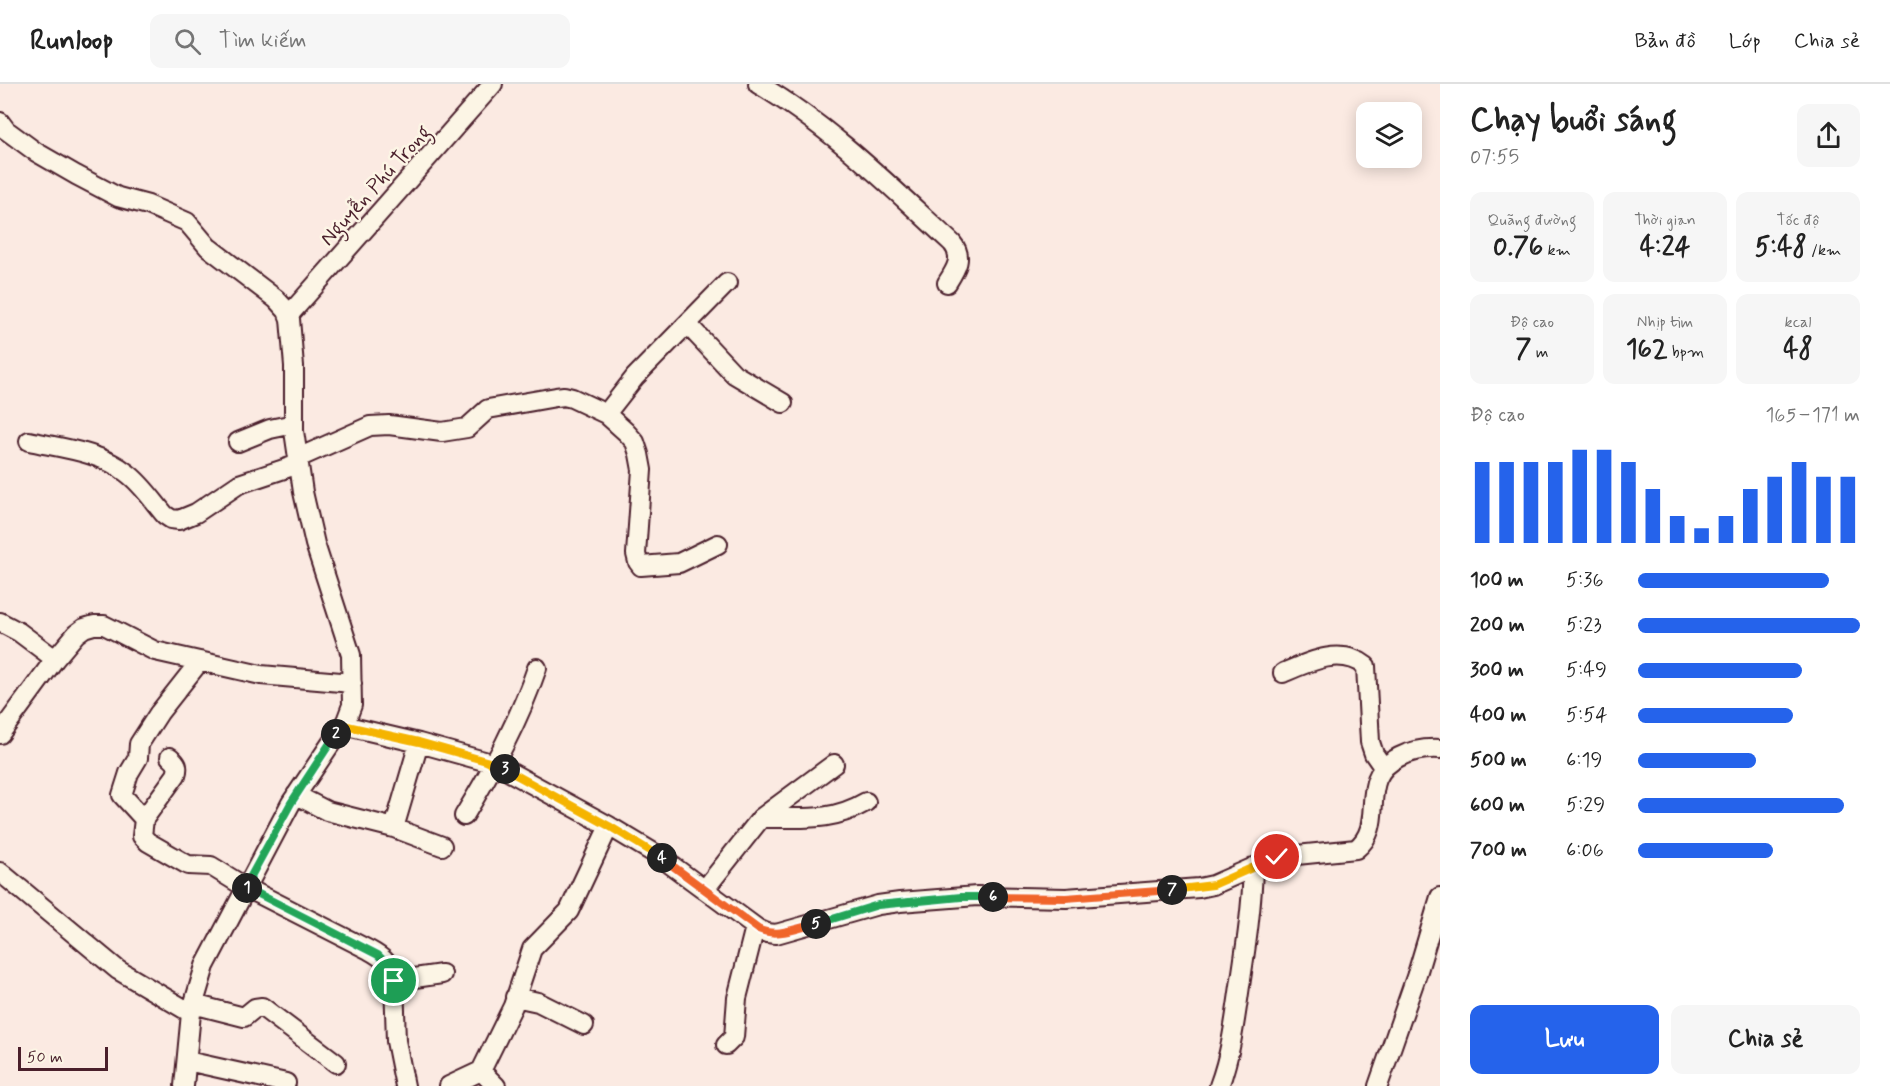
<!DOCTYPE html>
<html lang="vi">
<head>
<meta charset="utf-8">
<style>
	:root { --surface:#fff; --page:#f6f6f6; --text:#222; --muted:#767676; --line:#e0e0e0; --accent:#2563eb }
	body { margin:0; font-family:Mynerve,sans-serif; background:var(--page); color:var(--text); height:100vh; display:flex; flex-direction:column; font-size:22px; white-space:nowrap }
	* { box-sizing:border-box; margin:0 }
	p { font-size:20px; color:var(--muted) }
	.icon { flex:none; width:33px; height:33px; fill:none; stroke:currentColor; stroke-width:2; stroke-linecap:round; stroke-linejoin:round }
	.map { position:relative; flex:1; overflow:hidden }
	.drawer { display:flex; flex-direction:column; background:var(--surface); width:450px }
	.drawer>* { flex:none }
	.fabs { position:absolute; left:1356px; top:18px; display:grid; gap:12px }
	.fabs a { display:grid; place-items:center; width:66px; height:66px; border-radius:12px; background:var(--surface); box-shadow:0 3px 15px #0003; font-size:30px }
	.scale { position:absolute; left:18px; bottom:15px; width:90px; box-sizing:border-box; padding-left:6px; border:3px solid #4a1f2b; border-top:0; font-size:16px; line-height:21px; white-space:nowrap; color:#4a1f2b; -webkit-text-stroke:4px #fcf5e5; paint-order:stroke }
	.pin { position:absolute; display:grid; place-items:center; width:51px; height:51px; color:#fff; margin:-26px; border:3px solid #fff; border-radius:50%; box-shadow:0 2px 6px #0007 }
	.km { position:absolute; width:30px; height:30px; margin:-15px; border-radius:50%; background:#222; color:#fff; font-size:16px; line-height:30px; text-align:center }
	.round { display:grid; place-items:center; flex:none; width:63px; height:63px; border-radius:12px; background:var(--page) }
	.headline { display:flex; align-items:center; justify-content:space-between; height:102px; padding:0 30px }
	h1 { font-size:33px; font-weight:700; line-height:45px }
	.stats { display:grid; grid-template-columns:repeat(3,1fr); gap:9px; height:102px; padding:6px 30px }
	.stats div { display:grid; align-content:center; border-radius:12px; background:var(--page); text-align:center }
	.stats b { font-size:26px; font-weight:700 }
	.stats small { font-size:16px; font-weight:400 }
	.stats p { font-size:16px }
	.chart { height:168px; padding:12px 30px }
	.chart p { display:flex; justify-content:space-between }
	.chart svg { width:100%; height:108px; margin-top:6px; stroke:var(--accent); stroke-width:6 }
	.action { display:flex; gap:12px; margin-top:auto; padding:12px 30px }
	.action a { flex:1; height:69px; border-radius:12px; background:var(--accent); color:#fff; font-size:24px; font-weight:700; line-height:69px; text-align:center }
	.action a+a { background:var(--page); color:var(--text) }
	ul { padding:0 30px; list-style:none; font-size:20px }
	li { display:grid; grid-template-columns:96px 72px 1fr; align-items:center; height:45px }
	li i { height:15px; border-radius:8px; background:var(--accent) }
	header { display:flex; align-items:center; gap:36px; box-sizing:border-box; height:84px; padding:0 30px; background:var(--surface); border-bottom:2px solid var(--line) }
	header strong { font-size:28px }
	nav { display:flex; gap:33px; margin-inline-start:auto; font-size:21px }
	.search { width:420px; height:54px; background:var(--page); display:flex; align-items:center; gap:15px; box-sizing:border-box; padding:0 21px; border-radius:12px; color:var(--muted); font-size:22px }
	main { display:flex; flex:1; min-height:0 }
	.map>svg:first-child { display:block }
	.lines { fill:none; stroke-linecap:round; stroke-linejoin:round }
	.minor-casing { stroke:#4a1f2b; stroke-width:22 }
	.minor { stroke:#fcf5e5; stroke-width:18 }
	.split-1-casing { stroke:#fff; stroke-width:12 }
	.split-2-casing { stroke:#fff; stroke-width:12 }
	.split-3-casing { stroke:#fff; stroke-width:12 }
	.split-4-casing { stroke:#fff; stroke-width:12 }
	.split-5-casing { stroke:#fff; stroke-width:12 }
	.split-6-casing { stroke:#fff; stroke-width:12 }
	.split-7-casing { stroke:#fff; stroke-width:12 }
	.split-8-casing { stroke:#fff; stroke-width:12 }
	.split-1 { stroke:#22a559; stroke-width:8 }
	.split-2 { stroke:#22a559; stroke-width:8 }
	.split-3 { stroke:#f5b400; stroke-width:8 }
	.split-4 { stroke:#f5b400; stroke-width:8 }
	.split-5 { stroke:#f0652b; stroke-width:8 }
	.split-6 { stroke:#22a559; stroke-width:8 }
	.split-7 { stroke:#f0652b; stroke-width:8 }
	.split-8 { stroke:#f5b400; stroke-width:8 }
	.labels { text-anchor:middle; stroke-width:5; stroke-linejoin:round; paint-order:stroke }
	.street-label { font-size:21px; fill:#4a1f2b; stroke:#fcf5e5 }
</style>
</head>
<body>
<header>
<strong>Runloop</strong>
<div class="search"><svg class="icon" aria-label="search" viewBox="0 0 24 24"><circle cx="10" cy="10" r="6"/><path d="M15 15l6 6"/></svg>Tìm kiếm</div>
<nav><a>Bản đồ</a><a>Lớp</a><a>Chia sẻ</a></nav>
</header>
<main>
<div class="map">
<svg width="1440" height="1002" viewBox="0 0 1440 1002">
	<rect width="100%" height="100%" fill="#fbeae2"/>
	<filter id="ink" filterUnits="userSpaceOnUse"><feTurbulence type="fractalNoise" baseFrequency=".0167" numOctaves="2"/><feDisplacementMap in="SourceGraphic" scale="12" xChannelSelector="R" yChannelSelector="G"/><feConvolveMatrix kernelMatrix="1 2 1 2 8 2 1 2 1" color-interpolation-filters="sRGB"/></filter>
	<g filter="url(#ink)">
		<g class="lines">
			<defs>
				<path id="minor" d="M758,0c72,42 133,103 194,159 12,14 4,26 -5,40
					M0,38l6,8 30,22 40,23 42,22 30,8 39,17 21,25 68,52 11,12 3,8 4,47v65l9,61 12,52 36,111 1,50 -6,16 -55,82 -86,163 -14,47 -7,73
					M289,231l204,-231
					M688,241l46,49 49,29
					M606,330l29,-37 92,-94
					M29,357c32,7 72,11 98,32 15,11 26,28 38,42l6,4 8,1 17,-7 43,-29 60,-20
					M238,358l32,-13 24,-5
					M298,374l72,-32 19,-1 53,7 25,-4 21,-19 68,-12 8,-1 8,2 34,16 20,18 9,10 4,12 3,16 -6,84 2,8 3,4 38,-3 39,-19
					M0,538l19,10 36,27
					M1283,589c25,-11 58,-27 83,-7l4,76 4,12 9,13
					M343,641l76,18 76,21 114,62 50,30 99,73 9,4 9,1 102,-29 22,-3 77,-6 89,2 133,-10 14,-3 64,-28 79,-8c33,-26 -2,-70 43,-92 14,-7 26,-9 41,-8
					M0,650l55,-75 21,-25 8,-6 10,-3h10l8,4 43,22 106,24 91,8
					M170,673c7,6 9,9 6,18l-32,44 -22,-24 7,-22 9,-15 1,-14 20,-31 41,-52
					M296,711l31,16 67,17 48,18
					M464,732c29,-48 55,-95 73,-148
					M761,734c39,-1 69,5 105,-16
					M144,735l-2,17 6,6 40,23 23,1 34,21 124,63c13,7 24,15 25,31
					M394,744l25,-85
					M0,788l118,98 73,43
					M705,805l56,-71 73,-54
					M515,913l23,5 46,23
					M193,920l51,13 11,-9 7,-1 74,56
					M726,961l8,-8 3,-39 18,-71
					M187,977l99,22
					M481,987l15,15
					M405,1002l-9,-45 -2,-60 48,-7
					M449,1002l32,-15 32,-65 19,-57 37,-38 40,-85
					M1219,1002c12,-32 16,-66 21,-100 6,-40 12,-79 13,-119
					M1378,1002l39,-112 23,-77"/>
			</defs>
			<use href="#minor" class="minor-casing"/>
			<use href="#minor" class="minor"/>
		</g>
	</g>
	<g class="lines" filter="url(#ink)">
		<defs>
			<path id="split-1" d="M247,804l131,67 14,14 2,12"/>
			<path id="split-2" d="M247,804l-2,-1 46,-84 45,-69"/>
			<path id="split-3" d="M336,650l7,-9 76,17 67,19 19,8"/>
			<path id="split-4" d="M505,685l104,57 53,32"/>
			<path id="split-5" d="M662,774l96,71c19,9 39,-1 58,-5"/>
			<path id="split-6" d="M816,840l62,-19 83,-8h32"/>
			<path id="split-7" d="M993,813l73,1 106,-8"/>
			<path id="split-8" d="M1172,806l41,-5 64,-28"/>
		</defs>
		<use href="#split-1" class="split-1-casing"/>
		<use href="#split-2" class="split-2-casing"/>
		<use href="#split-3" class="split-3-casing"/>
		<use href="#split-4" class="split-4-casing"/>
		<use href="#split-5" class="split-5-casing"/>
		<use href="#split-6" class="split-6-casing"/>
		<use href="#split-7" class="split-7-casing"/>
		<use href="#split-8" class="split-8-casing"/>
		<use href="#split-1" class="split-1"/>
		<use href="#split-2" class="split-2"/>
		<use href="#split-3" class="split-3"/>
		<use href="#split-4" class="split-4"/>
		<use href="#split-5" class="split-5"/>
		<use href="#split-6" class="split-6"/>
		<use href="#split-7" class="split-7"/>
		<use href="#split-8" class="split-8"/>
	</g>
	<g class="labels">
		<g class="street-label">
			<text transform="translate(375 101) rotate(-48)" y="7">Nguyễn Phú Trọng</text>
		</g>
	</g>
</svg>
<div class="fabs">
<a><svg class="icon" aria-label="layers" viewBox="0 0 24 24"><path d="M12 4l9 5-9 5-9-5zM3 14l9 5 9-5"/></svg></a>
</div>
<div class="scale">50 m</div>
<div class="pin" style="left:394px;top:897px;background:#1e9e55"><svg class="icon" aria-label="arrive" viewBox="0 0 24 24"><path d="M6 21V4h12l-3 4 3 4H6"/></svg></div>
<div class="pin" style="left:1277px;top:773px;background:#d93025"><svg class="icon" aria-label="check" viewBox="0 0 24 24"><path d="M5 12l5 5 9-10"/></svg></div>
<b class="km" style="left:247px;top:804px">1</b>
<b class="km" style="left:336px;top:650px">2</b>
<b class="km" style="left:505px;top:685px">3</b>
<b class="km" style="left:662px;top:774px">4</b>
<b class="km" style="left:816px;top:840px">5</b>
<b class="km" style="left:993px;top:813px">6</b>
<b class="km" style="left:1172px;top:806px">7</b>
</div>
<section class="drawer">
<div class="headline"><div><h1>Chạy buổi sáng</h1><p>07:55</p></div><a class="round"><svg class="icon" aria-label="share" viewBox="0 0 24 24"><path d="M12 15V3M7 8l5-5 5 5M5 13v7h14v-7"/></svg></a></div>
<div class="stats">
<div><p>Quãng đường</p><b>0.76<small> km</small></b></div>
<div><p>Thời gian</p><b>4:24</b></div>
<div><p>Tốc độ</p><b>5:48<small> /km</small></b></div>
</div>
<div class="stats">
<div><p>Độ cao</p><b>7<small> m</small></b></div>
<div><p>Nhịp tim</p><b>162<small> bpm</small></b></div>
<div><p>kcal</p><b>48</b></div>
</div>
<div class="chart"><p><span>Độ cao</span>165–171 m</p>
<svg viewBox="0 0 160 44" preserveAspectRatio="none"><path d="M5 44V11M15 44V11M25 44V11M35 44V11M45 44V6M55 44V6M65 44V11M75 44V22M85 44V33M95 44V38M105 44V33M115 44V22M125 44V17M135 44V11M145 44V17M155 44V17"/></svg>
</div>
<ul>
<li><b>100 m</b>5:36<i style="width:86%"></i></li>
<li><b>200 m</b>5:23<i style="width:100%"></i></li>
<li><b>300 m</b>5:49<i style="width:74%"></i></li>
<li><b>400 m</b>5:54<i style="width:70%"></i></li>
<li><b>500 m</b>6:19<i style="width:53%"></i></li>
<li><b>600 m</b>5:29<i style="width:93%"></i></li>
<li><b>700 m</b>6:06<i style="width:61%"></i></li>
</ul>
<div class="action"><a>Lưu</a><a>Chia sẻ</a></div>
</section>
</main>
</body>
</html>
